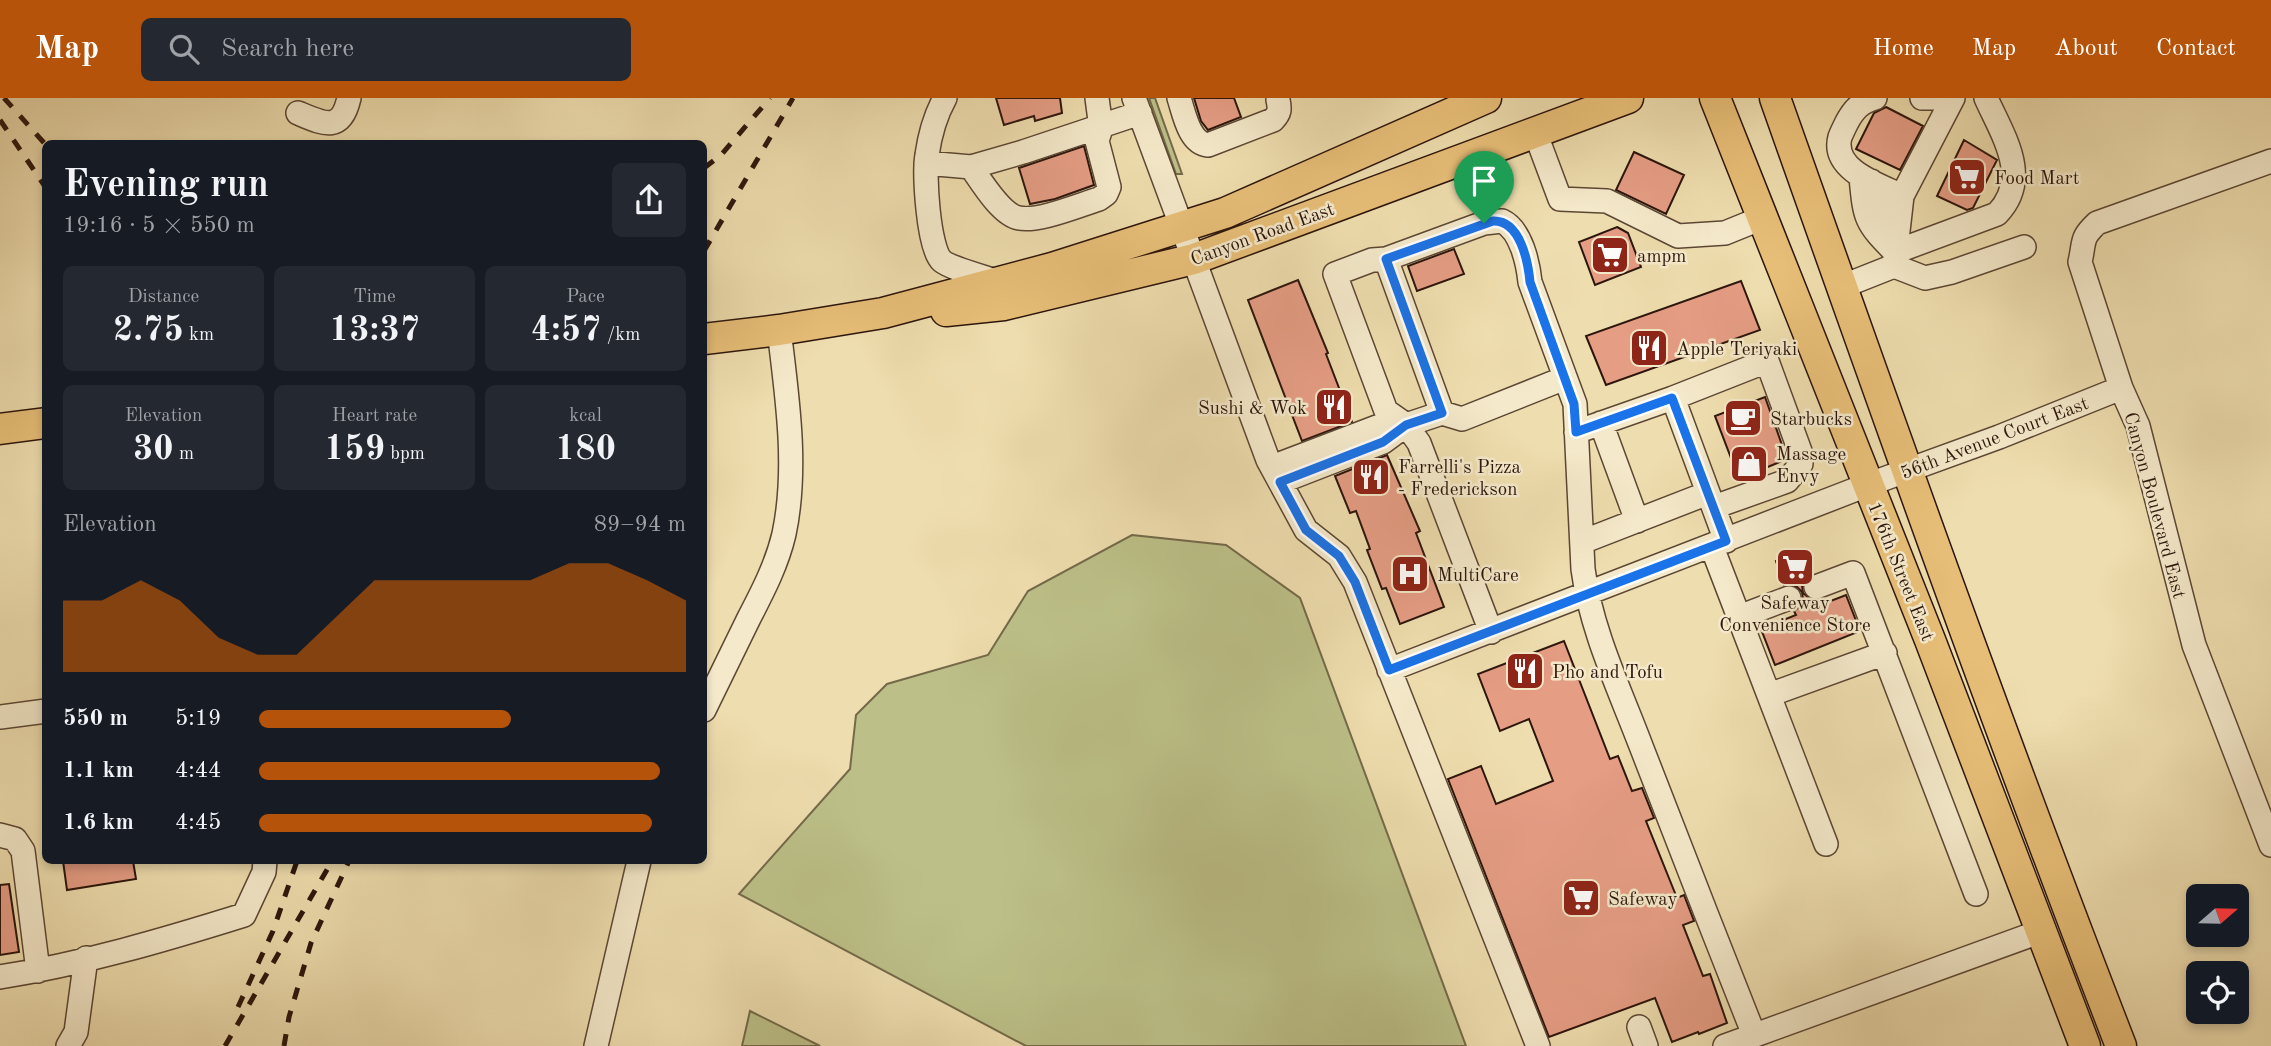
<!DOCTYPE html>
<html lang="en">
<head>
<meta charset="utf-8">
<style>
	:root { --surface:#171b24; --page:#242831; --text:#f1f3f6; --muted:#9ea1a6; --accent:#b45309 }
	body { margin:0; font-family:"Old Standard TT",serif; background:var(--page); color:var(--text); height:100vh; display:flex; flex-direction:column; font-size:26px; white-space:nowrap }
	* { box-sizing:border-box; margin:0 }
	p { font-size:23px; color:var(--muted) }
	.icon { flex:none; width:38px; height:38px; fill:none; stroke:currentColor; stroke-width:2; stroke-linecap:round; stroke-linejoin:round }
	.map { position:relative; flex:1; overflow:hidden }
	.panel { position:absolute; left:42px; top:42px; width:665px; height:724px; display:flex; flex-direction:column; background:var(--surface); border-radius:10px; box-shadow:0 4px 10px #0003 }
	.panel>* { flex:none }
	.needle { width:46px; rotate:70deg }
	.controls { position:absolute; left:2186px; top:786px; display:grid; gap:14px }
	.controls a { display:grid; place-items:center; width:63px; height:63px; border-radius:10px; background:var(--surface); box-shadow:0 4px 10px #0003; font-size:35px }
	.pin { position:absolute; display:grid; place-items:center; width:60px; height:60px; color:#fff; margin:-72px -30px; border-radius:50% 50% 50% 0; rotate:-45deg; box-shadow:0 0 7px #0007 }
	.pin .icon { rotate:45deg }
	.round { display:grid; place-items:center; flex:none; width:74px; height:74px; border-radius:10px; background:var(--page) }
	.headline { display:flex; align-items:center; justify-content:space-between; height:119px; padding:0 21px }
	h1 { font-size:38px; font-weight:800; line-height:52px }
	.metrics { display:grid; grid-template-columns:repeat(3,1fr); gap:10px; height:119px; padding:7px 21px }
	.metrics div { display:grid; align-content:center; border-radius:10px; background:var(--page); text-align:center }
	.metrics b { font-size:35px; font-weight:800 }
	.metrics small { font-size:19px; font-weight:400 }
	.metrics p { font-size:19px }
	.chart { height:196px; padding:14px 21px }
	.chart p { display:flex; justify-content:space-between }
	.chart svg { width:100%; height:126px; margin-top:7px; fill:var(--accent); opacity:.7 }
	ul { padding:0 21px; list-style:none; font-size:23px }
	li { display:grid; grid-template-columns:112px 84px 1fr; align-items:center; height:52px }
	li i { height:18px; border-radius:9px; background:var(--accent) }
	header { display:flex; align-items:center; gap:42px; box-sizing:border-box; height:98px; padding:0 35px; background:var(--accent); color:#fff }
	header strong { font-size:33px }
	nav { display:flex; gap:38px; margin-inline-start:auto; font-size:24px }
	.search { width:490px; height:63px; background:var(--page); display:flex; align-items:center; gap:18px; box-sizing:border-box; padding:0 24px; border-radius:10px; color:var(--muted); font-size:26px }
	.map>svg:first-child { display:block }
	.green { fill:#bcc088; stroke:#746a4a; stroke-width:2 }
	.building { fill:#e59d84; stroke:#2c150c; stroke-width:2 }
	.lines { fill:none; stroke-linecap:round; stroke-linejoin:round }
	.minor-casing { stroke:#5c4734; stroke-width:26 }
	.major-casing { stroke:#2c150c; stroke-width:33 }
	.minor { stroke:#f4e9ca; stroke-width:23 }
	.major { stroke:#e7be77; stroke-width:30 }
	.rail { stroke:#2c150c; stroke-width:5; stroke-dasharray:12 12; stroke-linecap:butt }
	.route-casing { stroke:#fff; stroke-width:14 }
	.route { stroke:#1a73e8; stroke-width:9 }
	.labels { text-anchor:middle; stroke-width:5; stroke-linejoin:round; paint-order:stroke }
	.poi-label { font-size:19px; fill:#2c150c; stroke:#f4e9ca; text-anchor:start }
	.street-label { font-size:19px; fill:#2c150c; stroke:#f4e9ca }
</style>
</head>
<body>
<header>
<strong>Map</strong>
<div class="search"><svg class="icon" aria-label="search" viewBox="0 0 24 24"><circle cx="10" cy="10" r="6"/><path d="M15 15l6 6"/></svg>Search here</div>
<nav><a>Home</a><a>Map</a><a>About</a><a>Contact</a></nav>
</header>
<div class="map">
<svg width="2271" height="948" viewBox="0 0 2271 948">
	<rect width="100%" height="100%" fill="#eeddae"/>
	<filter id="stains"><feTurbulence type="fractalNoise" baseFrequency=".00286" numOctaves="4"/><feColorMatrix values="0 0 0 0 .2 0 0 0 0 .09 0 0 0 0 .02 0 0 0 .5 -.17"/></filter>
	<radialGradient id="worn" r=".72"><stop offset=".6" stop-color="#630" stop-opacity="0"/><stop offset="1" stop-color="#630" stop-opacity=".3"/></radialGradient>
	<path class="green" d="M1149,0h6l27,76h-6z
		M1132,437l94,10 74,53 166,448h-440l-287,-152 111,-125 6,-54 31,-31 101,-29 40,-64z
		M750,913l70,35h-78z"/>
	<path class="building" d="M996,0h64l2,15 -27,8 -1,-5 -30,9z
		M1194,0h40l7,19 -33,13 -7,-9z
		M1886,9l37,19 -23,44 -44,-21 18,-36z
		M1964,42l33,20 -24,48 -6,2 -30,-14z
		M1084,48l10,39 -39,14 -25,5 -11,-36z
		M1634,54l50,23 -18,39 -50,-24z
		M1617,129l11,6 13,34 -46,18 -16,-43z
		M1454,151l10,25 -47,17 -9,-25z
		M1298,182l30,73 -2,1 26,68 -50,19 -54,-141z
		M1741,183l19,49 -154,55 -20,-49z
		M1765,299l22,62 -48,20 -24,-63z
		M1387,357l33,76 -4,2 28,74 -44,17 -14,-36 -4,1 -15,-39 3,-1 -14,-38 -6,2 -15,-37z
		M1804,452l9,23 -8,6 -3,6 1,8 10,8 8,-1 2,4 23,-9 14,36 -85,34 -14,-36 35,-14 -2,-4 6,-5 3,-6 -1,-8 -5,-5 -13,-2 -8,-24z
		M1564,543l46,118 8,-3 14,35 10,-3 12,30 -8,3 31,77 7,-3 10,26 -11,4 20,51 7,-2 17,49 -28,11 -1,-2 -26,10 -17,-44 -106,39 -101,-258 33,-13 15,38 57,-23 -24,-62 -29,12 -22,-57z
		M63,763h70l3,18 -69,11z
		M9,786l10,68 -19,3v-70z"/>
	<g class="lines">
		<defs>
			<path id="minor" d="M945,0c-10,18 -15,36 -18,57 -3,18 1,94 15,106 8,7 45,17 57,21
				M1134,0l134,362 38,70 33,26 16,26 183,464
				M1179,0c5,15 10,45 29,47l65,-25c7,-7 7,-11 5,-20
				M1875,0c-14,4 -21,11 -28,24 -2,4 -5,10 -7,15 -9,33 39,48 62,59
				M1922,0h31
				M298,15c26,11 43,20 51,-15
				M1535,34l25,67 47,2 71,35 47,-3 37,-15
				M2271,63l-174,62c-17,16 -12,18 -17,39l41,126 17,38 56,219 77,200
				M926,65l45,4 52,-15 117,-39
				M971,69c10,14 30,48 48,51 20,4 60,-13 80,-19l7,-5 3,-7 -12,-46 4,-13 -4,-30
				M1861,79c4,42 4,45 34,75l102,-38c35,-36 6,-78 -11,-116
				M1871,83l24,61
				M1386,161l56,154
				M1894,168l31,12 27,-6 72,-25
				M1841,189l53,-21 8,-70 51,-98
				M1673,300l94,-37 34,93v10l-14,17 -73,26
				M1601,325l36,98
				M1576,334l97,-34 53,143
				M1272,369l105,-40 29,-2 36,-12 20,6 103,-41
				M1280,384l103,-40 23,-17
				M1582,444l126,-49
				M1712,449l114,297
				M1816,489l37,-14 123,321
				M1739,519l50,-19
				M1491,534l-72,-189 -13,-18 -20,-14 -51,-137 37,-14 14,-1 98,-36 18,-2c19,9 26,42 28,61l45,122 8,165c8,61 36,119 58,177 37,96 75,193 113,289
				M1389,572l478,-185 132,-48 122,-49
				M1769,597l116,-42
				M704,612c15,-31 30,-61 45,-92 14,-27 28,-54 35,-84 14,-66 3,-138 -5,-204
				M0,619l46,-6
				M0,737l15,4 8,12 15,120
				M0,879c82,-13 164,-37 244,-62l20,-43 1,-11
				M1639,929l7,19
				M68,948l8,-14 10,-74
				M596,948l43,-185
				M1725,948l314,-114"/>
			<path id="major" d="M1715,0l215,542 155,406
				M1775,0c112,317 224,634 346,948
				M946,213l58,-6 190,-46 434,-161
				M704,241l75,-9 104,-17 169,-45 173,-55 261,-115
				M0,331l46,-6"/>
		</defs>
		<use href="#minor" class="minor-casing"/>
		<use href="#major" class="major-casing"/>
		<use href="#minor" class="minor"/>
		<use href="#major" class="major"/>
		<path class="rail" d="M4,0l42,47
			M0,22l46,68
			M704,70l17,-13 49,-57
			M704,153l89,-153
			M238,909l35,-76 24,-70
			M225,948l107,-185
			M284,948l5,-29 22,-74 38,-82"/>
	</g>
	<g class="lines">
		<defs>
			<path id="route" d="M1493,123c27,-1 35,40 37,61l44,122 2,28 96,-34 54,143 -337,129 -34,-88 -16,-26 -33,-26 -26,-48 103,-40 23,-17 36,-12 -56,-154z"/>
		</defs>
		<use href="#route" class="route-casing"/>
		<use href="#route" class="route"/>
	</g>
	<defs>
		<symbol id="supermarket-square" viewBox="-11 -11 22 22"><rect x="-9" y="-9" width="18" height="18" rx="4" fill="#8f2418" stroke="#f4e9ca"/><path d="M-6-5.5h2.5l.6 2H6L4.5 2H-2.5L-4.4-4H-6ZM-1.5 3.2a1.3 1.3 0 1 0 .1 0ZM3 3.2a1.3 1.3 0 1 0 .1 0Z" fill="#fff"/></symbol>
		<symbol id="restaurant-square" viewBox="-11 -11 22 22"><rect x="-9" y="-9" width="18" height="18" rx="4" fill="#8f2418" stroke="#f4e9ca"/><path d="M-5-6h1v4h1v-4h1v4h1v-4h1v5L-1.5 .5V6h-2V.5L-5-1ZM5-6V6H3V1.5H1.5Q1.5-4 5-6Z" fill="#fff"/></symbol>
		<symbol id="cafe-square" viewBox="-11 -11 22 22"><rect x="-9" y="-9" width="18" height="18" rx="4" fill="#8f2418" stroke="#f4e9ca"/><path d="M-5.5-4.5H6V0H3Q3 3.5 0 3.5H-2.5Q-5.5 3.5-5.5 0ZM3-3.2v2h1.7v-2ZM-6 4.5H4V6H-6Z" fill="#fff"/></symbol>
		<symbol id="shop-square" viewBox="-11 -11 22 22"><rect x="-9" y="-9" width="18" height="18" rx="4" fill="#8f2418" stroke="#f4e9ca"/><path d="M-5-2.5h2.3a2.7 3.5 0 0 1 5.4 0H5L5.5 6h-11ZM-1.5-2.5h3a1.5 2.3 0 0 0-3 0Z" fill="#fff"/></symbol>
		<symbol id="hospital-square" viewBox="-11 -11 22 22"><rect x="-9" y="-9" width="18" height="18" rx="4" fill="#8f2418" stroke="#f4e9ca"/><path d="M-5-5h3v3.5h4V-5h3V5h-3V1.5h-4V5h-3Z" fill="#fff"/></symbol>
	</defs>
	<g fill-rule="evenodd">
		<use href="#supermarket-square" x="1945" y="57" width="44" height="44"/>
		<use href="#supermarket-square" x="1588" y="135" width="44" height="44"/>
		<use href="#restaurant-square" x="1627" y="228" width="44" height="44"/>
		<use href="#restaurant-square" x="1312" y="287" width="44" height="44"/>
		<use href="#cafe-square" x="1721" y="298" width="44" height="44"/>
		<use href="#shop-square" x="1727" y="344" width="44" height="44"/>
		<use href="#restaurant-square" x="1349" y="357" width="44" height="44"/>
		<use href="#supermarket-square" x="1773" y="447" width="44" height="44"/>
		<use href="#hospital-square" x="1388" y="454" width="44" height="44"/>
		<use href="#restaurant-square" x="1503" y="551" width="44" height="44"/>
		<use href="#supermarket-square" x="1559" y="778" width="44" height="44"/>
	</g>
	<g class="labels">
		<g class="poi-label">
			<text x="1994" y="86">Food Mart</text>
			<text x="1637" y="164">ampm</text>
			<text x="1676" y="257">Apple Teriyaki</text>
			<text x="1307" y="316" text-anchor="end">Sushi &amp; Wok</text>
			<text x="1770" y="327">Starbucks</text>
			<text x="1776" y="362">Massage<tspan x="1776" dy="22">Envy</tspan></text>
			<text x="1398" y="375">Farrelli's Pizza<tspan x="1398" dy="22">- Frederickson</tspan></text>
			<text x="1437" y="483">MultiCare</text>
			<text x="1795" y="511" text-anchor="middle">Safeway<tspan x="1795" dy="22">Convenience Store</tspan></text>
			<text x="1552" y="580">Pho and Tofu</text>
			<text x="1608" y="807">Safeway</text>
		</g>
		<g class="street-label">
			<text transform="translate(1262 135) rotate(-20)" y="7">Canyon Road East</text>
			<text transform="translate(1994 339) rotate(-21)" y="7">56th Avenue Court East</text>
			<text transform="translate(2156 407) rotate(75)" y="7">Canyon Boulevard East</text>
			<text transform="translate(1902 473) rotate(68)" y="7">176th Street East</text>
		</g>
	</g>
	<rect width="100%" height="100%" filter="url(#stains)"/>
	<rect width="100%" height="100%" fill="url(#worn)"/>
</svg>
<div class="controls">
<a><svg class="needle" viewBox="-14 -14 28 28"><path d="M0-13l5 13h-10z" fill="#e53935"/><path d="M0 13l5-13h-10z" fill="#9ea1a6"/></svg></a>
<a><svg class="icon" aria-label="locate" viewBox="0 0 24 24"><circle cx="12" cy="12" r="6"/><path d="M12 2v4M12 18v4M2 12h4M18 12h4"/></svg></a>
</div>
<div class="pin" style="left:1484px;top:125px;background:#1e9e55"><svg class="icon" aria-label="arrive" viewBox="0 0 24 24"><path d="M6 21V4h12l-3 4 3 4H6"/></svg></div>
<section class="panel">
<div class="headline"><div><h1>Evening run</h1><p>19:16 · 5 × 550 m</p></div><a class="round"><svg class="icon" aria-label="share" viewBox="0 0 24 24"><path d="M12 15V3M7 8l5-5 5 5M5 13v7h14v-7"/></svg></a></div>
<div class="metrics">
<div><p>Distance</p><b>2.75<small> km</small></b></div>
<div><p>Time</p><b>13:37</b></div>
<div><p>Pace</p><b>4:57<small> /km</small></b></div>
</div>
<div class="metrics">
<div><p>Elevation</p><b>30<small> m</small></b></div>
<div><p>Heart rate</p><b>159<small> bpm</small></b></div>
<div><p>kcal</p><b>180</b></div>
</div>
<div class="chart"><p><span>Elevation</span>89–94 m</p>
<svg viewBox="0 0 160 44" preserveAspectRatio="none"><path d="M0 44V19L10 19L20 12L30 19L40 32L50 38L60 38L70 25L80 12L90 12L100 12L110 12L120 12L130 6L140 6L150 12L160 19V44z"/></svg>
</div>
<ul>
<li><b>550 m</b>5:19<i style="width:59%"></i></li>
<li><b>1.1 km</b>4:44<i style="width:94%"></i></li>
<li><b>1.6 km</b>4:45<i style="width:92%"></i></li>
</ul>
</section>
</div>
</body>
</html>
